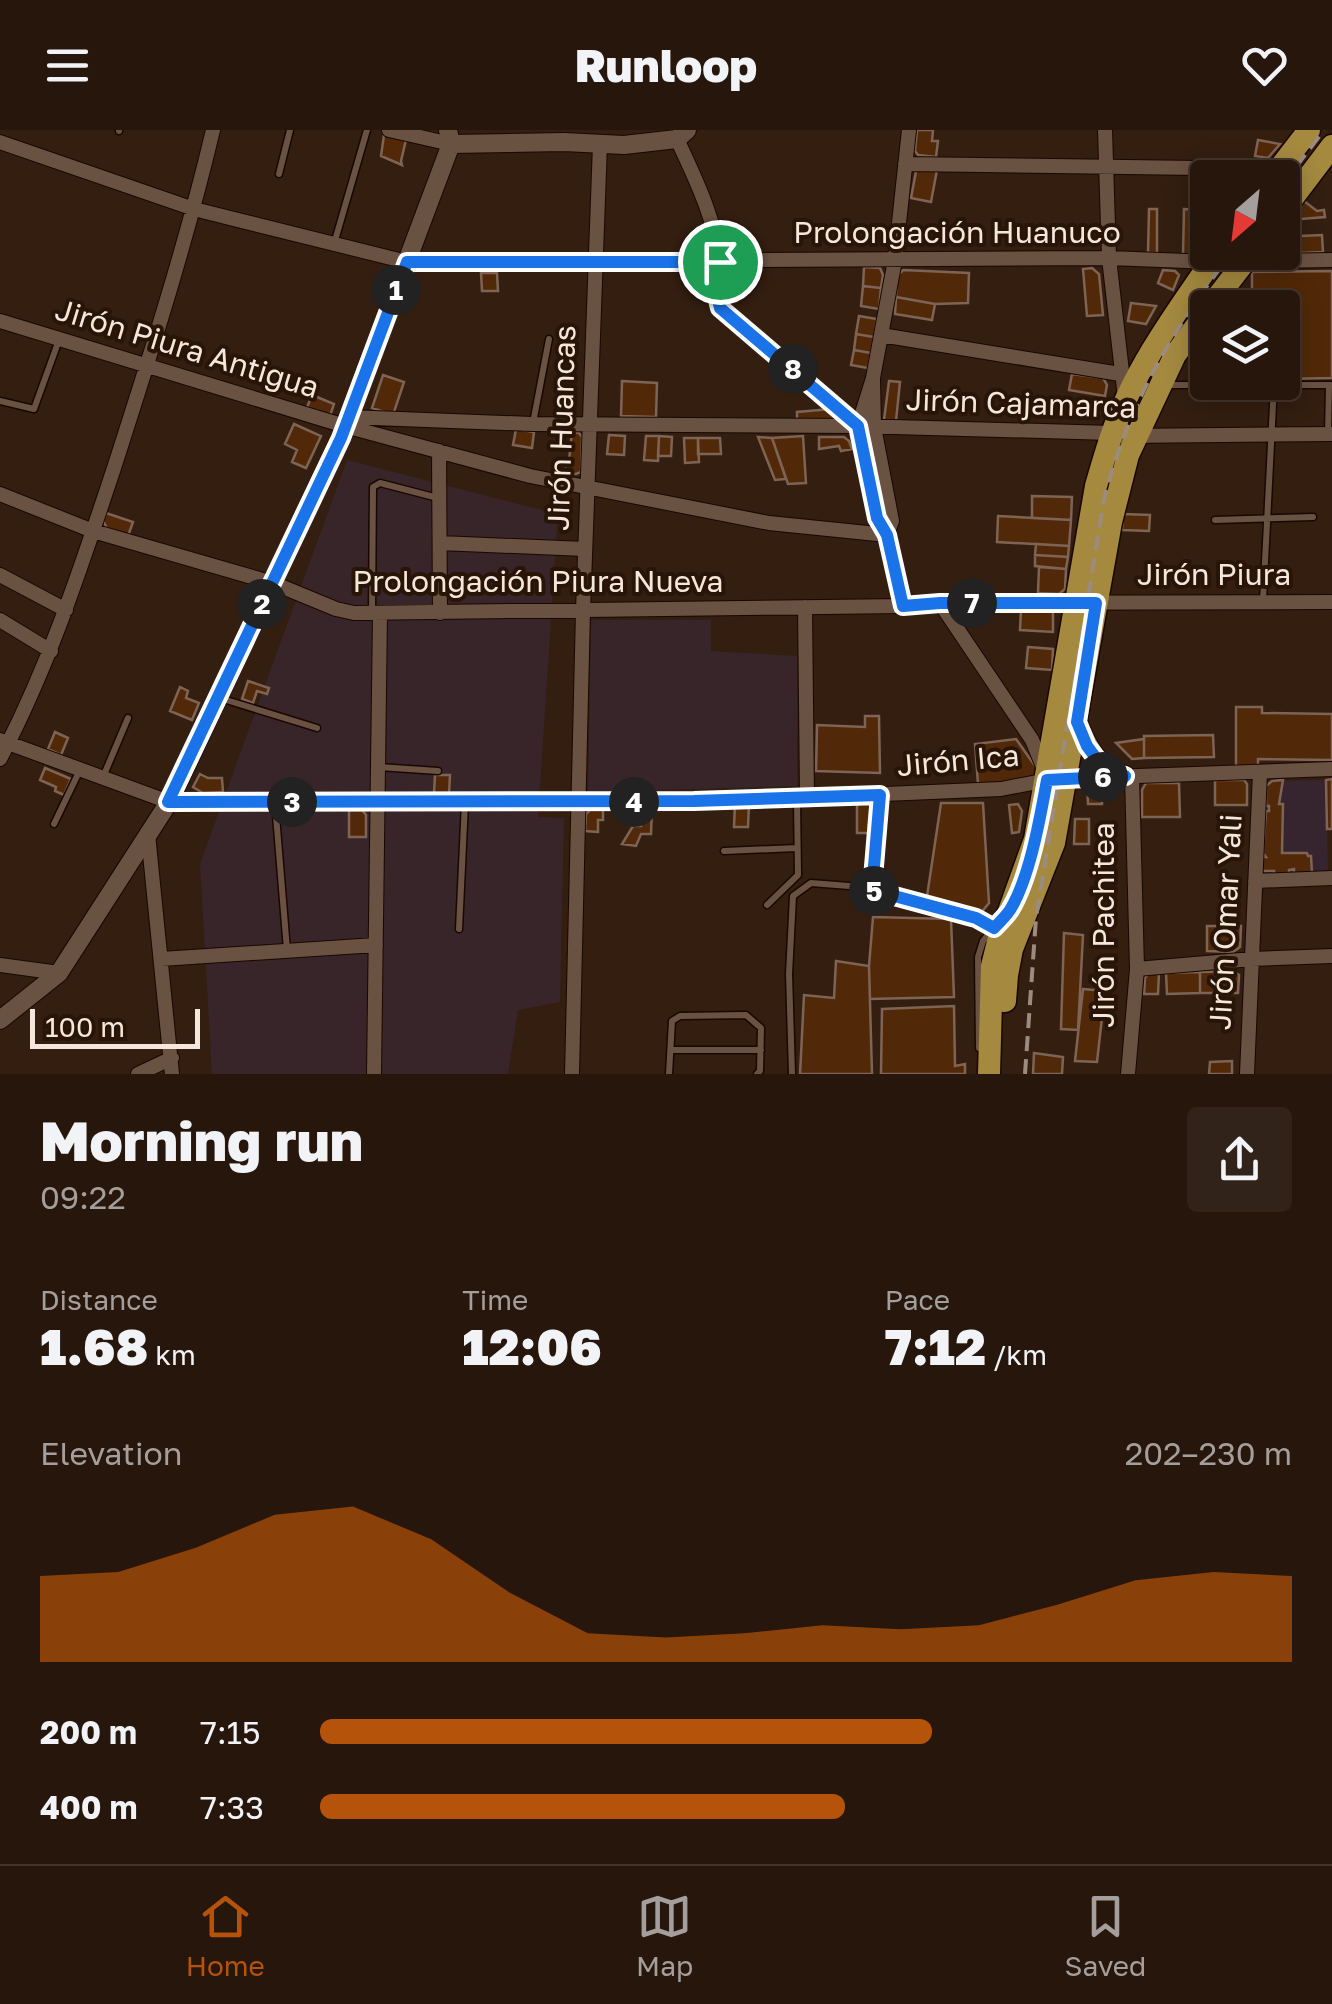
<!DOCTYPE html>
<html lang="en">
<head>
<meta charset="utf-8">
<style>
	:root { --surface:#26160c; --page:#32231a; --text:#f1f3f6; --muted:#a49f9d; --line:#42352d; --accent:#b45309 }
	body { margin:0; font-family:"Golos Text",sans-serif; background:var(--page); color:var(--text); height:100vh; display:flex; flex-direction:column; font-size:38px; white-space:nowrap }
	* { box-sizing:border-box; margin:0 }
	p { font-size:32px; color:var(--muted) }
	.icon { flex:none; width:55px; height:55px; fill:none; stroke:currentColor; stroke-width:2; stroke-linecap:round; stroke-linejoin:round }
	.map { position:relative; height:944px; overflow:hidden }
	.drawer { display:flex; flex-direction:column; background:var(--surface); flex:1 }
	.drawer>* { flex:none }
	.needle { width:65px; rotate:208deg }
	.tools { position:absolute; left:1190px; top:30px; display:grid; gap:20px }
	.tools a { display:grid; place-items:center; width:110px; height:110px; border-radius:10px; background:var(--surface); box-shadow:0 5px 25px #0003,0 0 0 2px var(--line); font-size:50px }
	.scale { position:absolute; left:30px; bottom:25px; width:170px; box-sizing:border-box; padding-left:10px; border:5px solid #f6e7dd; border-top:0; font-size:28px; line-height:35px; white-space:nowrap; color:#f6e7dd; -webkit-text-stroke:8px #291507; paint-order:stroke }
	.pin { position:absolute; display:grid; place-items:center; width:85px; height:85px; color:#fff; margin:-42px; border:5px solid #fff; border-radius:50%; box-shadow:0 2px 10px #0007 }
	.km { position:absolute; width:50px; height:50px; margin:-25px; border-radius:50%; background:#222; color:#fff; font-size:28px; line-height:50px; text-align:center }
	.round { display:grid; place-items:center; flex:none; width:105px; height:105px; border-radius:10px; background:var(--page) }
	.summary { display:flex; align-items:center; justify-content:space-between; height:170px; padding:0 40px }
	h1 { font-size:55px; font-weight:800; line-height:75px }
	.stats { display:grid; grid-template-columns:repeat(3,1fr); gap:15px; height:170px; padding:10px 40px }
	.stats div { display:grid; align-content:center }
	.stats b { font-size:50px; font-weight:800 }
	.stats small { font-size:28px; font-weight:400 }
	.stats p { font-size:28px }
	.chart { height:280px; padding:20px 40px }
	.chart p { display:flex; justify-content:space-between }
	.chart svg { width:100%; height:180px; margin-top:10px; fill:var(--accent); opacity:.7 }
	ul { padding:0 40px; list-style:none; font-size:32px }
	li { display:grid; grid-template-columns:160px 120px 1fr; align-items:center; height:75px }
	li i { height:25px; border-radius:12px; background:var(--accent) }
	header { display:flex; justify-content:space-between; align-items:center; height:130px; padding:0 40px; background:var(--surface); font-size:45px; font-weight:800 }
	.tabs { display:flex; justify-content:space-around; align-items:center; height:140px; border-top:2px solid var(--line); background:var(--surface); font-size:28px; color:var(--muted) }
	.tabs a { display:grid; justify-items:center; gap:5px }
	.tabs .active { color:var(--accent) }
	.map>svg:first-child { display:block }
	.commercial { fill:#382529 }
	.education { fill:#36252f }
	.building { fill:#522908; stroke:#7d6454; stroke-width:2.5 }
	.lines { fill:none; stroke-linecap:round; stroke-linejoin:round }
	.service-casing { stroke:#1a0700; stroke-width:9 }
	.minor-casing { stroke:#1a0700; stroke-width:16 }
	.tertiary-casing { stroke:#1a0700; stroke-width:20 }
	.secondary-casing { stroke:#1a0700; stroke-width:22 }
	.primary-casing { stroke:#1a0700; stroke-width:25 }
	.service { stroke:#6a5242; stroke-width:6 }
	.minor { stroke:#6a5242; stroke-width:14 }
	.tertiary { stroke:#6a5242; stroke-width:18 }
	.secondary { stroke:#876d40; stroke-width:20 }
	.primary { stroke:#a4893f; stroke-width:22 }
	.rail { stroke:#9c8b7f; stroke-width:4; stroke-dasharray:15 8; stroke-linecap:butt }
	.route-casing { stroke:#fff; stroke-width:20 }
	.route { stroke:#1a73e8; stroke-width:12 }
	.labels { text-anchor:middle; stroke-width:8; stroke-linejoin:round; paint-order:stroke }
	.street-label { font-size:30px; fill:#f6e7dd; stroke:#291507 }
</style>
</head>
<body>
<header><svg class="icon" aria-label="menu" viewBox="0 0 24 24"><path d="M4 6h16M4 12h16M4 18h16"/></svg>Runloop<svg class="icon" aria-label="heart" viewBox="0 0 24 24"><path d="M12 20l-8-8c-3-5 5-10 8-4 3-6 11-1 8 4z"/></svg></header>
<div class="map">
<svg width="1332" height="944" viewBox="0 0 1332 944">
	<rect width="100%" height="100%" fill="#331e10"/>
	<path class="commercial" d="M347,330l211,54 -20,303 26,1 -4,184 -42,8 -10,64h-296l-12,-210z
		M591,490h120v31l86,5v130l-209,6z"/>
	<path class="education" d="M1326,650l2,92 -66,4 4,-90 6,-5z"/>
	<path class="building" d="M917,0h16l-1,11h6l-2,16 -18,-2 -3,-4z
		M384,5l22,5 -5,21 1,4 -21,-9z
		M1258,10l22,4 -12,14 -13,-2z
		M917,36l20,4 -6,32 -20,-4z
		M1304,71l13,10 7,-1 1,7 -24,2 -6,-5z
		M1149,79h8v44h-9z
		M1184,79l11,1 -2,45h-10z
		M1293,86l4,4 -1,32h-14v-22z
		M1322,105l1,17 -22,1 -1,-17z
		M864,137l16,1 3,7 -2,13 -18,-2z
		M1092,138l7,6 4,41 -16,1 -4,-47z
		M903,140l66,3 -1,30 -33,1 -39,-7 1,-21z
		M1163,140l12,1 4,4 -6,15 -15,-7z
		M1332,141v107l-50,1v-71h-30v-36z
		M481,143h16l1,18h-16z
		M863,156l18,2 -2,21 -18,-3z
		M896,167l39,7 -3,16 -37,-6z
		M1131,173l25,3 -10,18 -18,-3z
		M859,186l18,3 -3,18 -18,-3z
		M856,204l18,3 -3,16 -17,-3z
		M854,220l17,3 -3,15 -17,-3z
		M1072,244l31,4 4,7 -2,11 -36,-6z
		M383,245l21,7 -11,33 -21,-7z
		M622,251l35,2 -1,34 -35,-1z
		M889,251l11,1 -4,39 -12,-1z
		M312,265l22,9 -4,12 -24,-6z
		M1071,272l32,3 -1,7 -15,5 -17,-1z
		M831,279l6,7 -2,4 -38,3v-11z
		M294,294l27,12 -15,32 -14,-6 5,-12 -12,-6z
		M516,299l18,3 -2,16 -19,-3z
		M572,302l7,1 3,4 -1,35 -5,2 -11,-1 1,-12h3z
		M609,305l16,1 -1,19 -17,-1z
		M646,306h13l-1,25 -14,-1z
		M659,306l13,1 -1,19h-13z
		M803,306l3,47 -18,1 -16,-46z
		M758,307l14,1 14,41 -11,1z
		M819,307h25l5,4 3,8 -11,2 -2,-5 -20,3z
		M684,308h14l1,24 -14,1z
		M698,308h22l1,16h-23z
		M1032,366l40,1 -1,23 -39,-2z
		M106,383l27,9 -5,14 -21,-8 -4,-7z
		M1123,384l27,1 -1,16 -27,-1z
		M998,386l73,4 -2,26 -72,-4z
		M1036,414l33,2 -1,11 -33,-2z
		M1035,425l33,2 -2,12 -31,-3z
		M1039,437l27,2 -1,20 -6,5 -21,-1z
		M1021,479l32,3v20l-33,-2z
		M1028,517l25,2 -1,21 -26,-2z
		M248,551l21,7 -2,6 -10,-3 -4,12 -11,-4z
		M180,557l8,4 -2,7 13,5 -7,17 -22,-9z
		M1236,577h26v6l70,1v46l-74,-1v8h-22z
		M865,586h14l1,57 -64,-2 1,-46 48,2z
		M55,602l13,6 -7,17 -13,-6z
		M1213,605l1,22 -70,1v-22z
		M1016,609l22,31 -4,8 -35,6h-21l-3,-40z
		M1144,609v19l-12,1 -16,-16z
		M45,638l26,11 -7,16 -9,-4 1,-4 -16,-7z
		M200,644l8,4h14l1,14 -20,1 -10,-6z
		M435,645h15l-1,19 -15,-1z
		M1332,649v50h-5l-1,-49z
		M1215,650h29l3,4v21h-32z
		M1283,650l-4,24h4l-1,49h25l1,3h3l1,17 -18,1v-5l-5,1v5h-15v-4h-12l1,-14h3l-3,-4 3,-42h3v-5h-3v-20l6,-5z
		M1146,653h33l1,34h-38v-27z
		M1087,654h15v20h-14z
		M857,671l14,1 -1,31h-13z
		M735,672l14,1 -1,24h-14z
		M941,673h42l6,100 -10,12 -53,-12z
		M1018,674l4,7 -3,21 -7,1 -3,-28z
		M652,678l-1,26h-10l-5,12 -14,-2 11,-18h8l1,-17z
		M591,679l12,1v10h-5v12l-13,-1 1,-17z
		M349,680h13l4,5v22h-17z
		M1075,689h14v25h-15z
		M873,787l78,2 3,78 -84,2 -1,-33z
		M1207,796h34l-1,21 -7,5 -26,-1z
		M1064,803l19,2 -5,95 -17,-1z
		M836,831l33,5 3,108h-72l4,-79 30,3z
		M1234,841l5,4 -1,18h-38v-21z
		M1200,842v21l-33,1 -1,-21z
		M1159,843l-1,21h-14l1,-16 3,-4z
		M1083,859l22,2 -8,71 -22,-1z
		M954,876l1,60 10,-2v10h-84l1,-65z
		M1034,923l29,4 -1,17h-29z
		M1232,931v13h-23l1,-12z"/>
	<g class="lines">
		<defs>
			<path id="service" d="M119,1v-1
				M279,44l11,-44
				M334,114l33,-114
				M1168,255h164
				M0,271l34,8 25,-69
				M533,293l16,-84
				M1328,303l1,-47
				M1215,390l98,-3
				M1263,471l11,-216
				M372,482l1,-125 7,-4 58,15
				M223,569l94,29
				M379,637l59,4
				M103,647l25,-59
				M275,673l12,147
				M54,694l25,-52
				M724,721l73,-3
				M872,760l7,-93
				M767,775l31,-30 -1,-76
				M459,799l6,-126
				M979,918l-1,-91 5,-16 9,-11
				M671,920h90
				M669,944l3,-53 8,-5 66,-1 15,13 -1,43 -3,3
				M792,944l-3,-100 4,-78 18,-13 51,4 114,32 19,9"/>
			<path id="minor" d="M389,0l62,14
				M1105,0l4,128 16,140
				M677,9c18,39 38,79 42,121 2,16 -4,32 1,48l138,118
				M0,12l194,67 213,53 702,-4 103,4 120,-2
				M905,34l373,5
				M0,191l345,105 185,50 239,47 118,12 5,-14 -18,-94 -1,-49
				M881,205l239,39
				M348,287l184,7 326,2 254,7 11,3 209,-2
				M439,321l1,162
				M0,364l93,37 180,52 63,26 18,4 549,-7 37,-3 392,-1
				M440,413l145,6
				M0,445l66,35
				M940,473l92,137 12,29
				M903,476l-16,-71 -10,-17 -19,-92 15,-48 22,-118 14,-130
				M805,477l2,191
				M0,490l51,31
				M0,610l169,62 550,-1 282,-12 52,-10 279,-10
				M0,629c49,-93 81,-192 114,-291 36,-112 72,-224 99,-338
				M148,704l24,240
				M1255,751l77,-3
				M161,829l215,-14
				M0,835l59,8
				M1137,839l115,-10 80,-3
				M138,944l34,-16
				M374,944l6,-460
				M572,944l11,-463 17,-467
				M1128,944l9,-105 -5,-193
				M1247,944l13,-302"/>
			<path id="tertiary" d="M451,14l113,-2 60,3 53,-6 10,-9
				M0,890l59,-47 110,-171 172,-365 110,-293 -3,-14"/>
			<path id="secondary" d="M1077,592c10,25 20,46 48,54"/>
			<path id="primary" d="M1272,48l37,-48
				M1282,82l50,-66
				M1209,178l43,-56
				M1005,871l2,-26 5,-26 42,-106 57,-321 17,-67 47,-100 33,-45
				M989,944l3,-108 6,-24 37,-103 61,-353c5,-17 10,-35 16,-52 23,-67 66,-124 106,-182"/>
		</defs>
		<use href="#service" class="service-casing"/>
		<use href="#minor" class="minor-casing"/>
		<use href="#tertiary" class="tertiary-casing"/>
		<use href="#secondary" class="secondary-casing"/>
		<use href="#primary" class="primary-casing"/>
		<use href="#service" class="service"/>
		<use href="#minor" class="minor"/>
		<use href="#tertiary" class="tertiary"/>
		<use href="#secondary" class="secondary"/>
		<use href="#primary" class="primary"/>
		<path class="rail" d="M1282,55l42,-55
			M1025,944l11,-156 68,-419c26,-99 67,-166 128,-247"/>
	</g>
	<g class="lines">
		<defs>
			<path id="route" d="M407,132h313l-2,38 2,8 138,118 19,92 10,17 16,71 37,-3h156l-19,119 10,24 12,16 13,10 13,4 -78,4c-7,38 -17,97 -37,130 -4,6 -10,12 -16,18l-18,-10 -104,-28 8,-95 -186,6 -526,1 173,-364z"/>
		</defs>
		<use href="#route" class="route-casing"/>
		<use href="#route" class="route"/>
	</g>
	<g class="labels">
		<g class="street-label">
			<text x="957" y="113">Prolongación Huanuco</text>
			<text transform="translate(187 219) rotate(17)" y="10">Jirón Piura Antigua</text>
			<text transform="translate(1021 274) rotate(2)" y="10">Jirón Cajamarca</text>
			<text transform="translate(562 298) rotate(-88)" y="10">Jirón Huancas</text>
			<text x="1214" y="455">Jirón Piura</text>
			<text x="538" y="462">Prolongación Piura Nueva</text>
			<text transform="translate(958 631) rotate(-5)" y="10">Jirón Ica</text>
			<text transform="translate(1226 792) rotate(-87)" y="10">Jirón Omar Yali</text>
			<text transform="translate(1104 795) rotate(-90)" y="10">Jirón Pachitea</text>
		</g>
	</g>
</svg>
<div class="tools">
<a><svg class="needle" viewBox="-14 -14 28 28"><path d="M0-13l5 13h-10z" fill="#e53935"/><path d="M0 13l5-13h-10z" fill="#a49f9d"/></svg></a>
<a><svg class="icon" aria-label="layers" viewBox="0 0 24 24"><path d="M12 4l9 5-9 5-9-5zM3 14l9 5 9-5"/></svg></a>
</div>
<div class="scale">100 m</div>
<div class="pin" style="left:720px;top:132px;background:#1e9e55"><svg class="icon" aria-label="arrive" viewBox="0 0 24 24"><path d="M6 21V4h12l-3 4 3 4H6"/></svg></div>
<b class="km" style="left:396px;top:160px">1</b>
<b class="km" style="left:262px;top:474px">2</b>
<b class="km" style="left:292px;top:672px">3</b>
<b class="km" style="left:634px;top:672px">4</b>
<b class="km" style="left:874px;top:761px">5</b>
<b class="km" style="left:1103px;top:647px">6</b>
<b class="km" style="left:972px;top:473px">7</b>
<b class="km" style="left:793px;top:239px">8</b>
</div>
<section class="drawer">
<div class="summary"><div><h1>Morning run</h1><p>09:22</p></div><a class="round"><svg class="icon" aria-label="share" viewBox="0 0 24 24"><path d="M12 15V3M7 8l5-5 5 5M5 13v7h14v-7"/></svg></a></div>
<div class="stats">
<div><p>Distance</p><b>1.68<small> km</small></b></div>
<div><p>Time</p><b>12:06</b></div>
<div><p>Pace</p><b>7:12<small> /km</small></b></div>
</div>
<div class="chart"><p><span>Elevation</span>202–230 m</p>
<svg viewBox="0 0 160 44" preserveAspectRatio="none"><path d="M0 44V23L10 22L20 16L30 8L40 6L50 14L60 27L70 37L80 38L90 37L100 35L110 36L120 35L130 30L140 24L150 22L160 23V44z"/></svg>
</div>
<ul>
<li><b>200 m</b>7:15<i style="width:63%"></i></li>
<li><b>400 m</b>7:33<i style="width:54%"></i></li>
</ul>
</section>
<nav class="tabs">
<a class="active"><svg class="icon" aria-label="home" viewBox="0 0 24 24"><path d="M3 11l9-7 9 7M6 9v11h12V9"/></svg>Home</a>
<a><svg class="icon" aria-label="map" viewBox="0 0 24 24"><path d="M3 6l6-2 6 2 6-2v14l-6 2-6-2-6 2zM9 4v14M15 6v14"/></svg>Map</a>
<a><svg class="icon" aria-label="saved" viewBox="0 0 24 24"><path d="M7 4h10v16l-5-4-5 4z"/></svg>Saved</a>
</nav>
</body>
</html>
